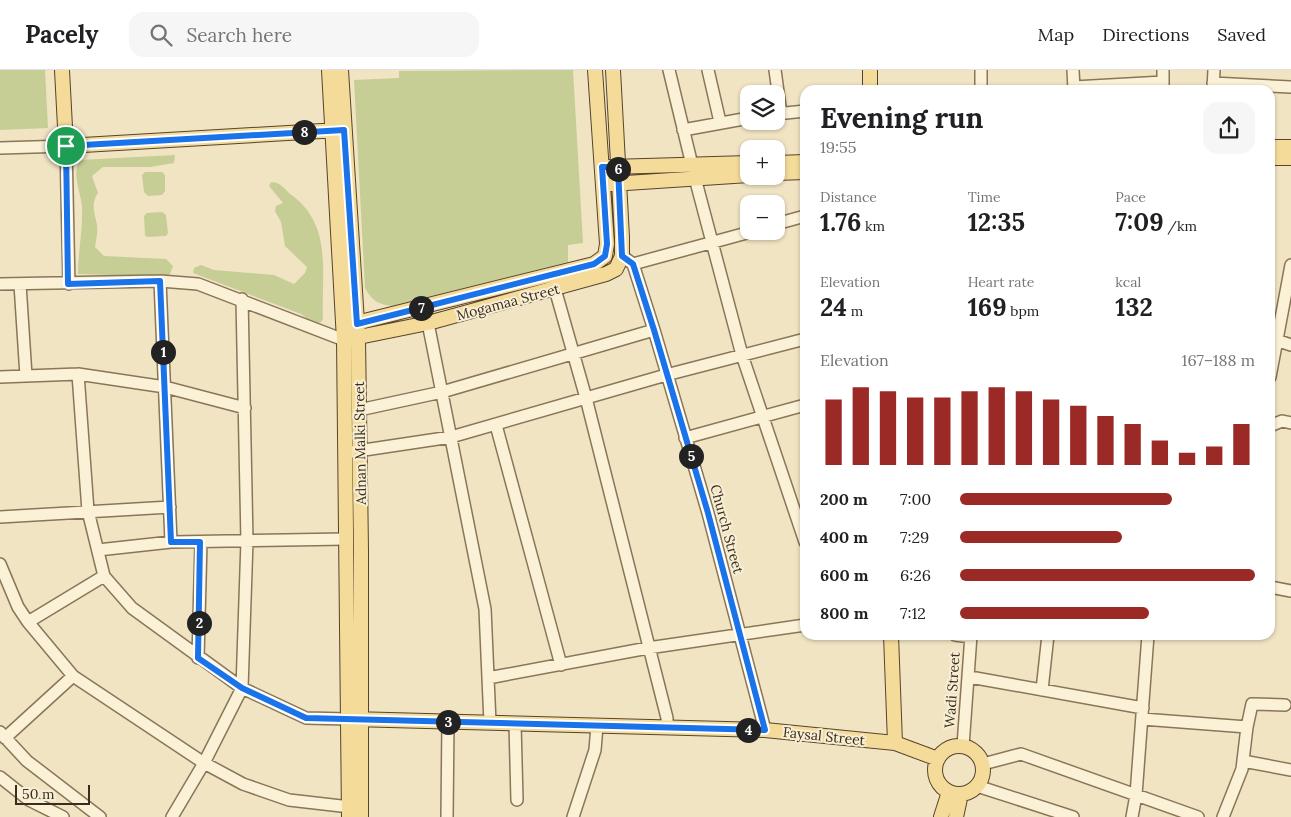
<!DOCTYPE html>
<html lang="en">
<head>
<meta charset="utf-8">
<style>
	:root { --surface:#fff; --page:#f6f6f6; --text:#202124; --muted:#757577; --line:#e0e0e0; --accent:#9b2a27 }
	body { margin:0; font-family:Lora,serif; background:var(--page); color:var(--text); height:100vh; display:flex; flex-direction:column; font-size:19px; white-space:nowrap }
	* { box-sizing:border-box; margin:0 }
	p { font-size:16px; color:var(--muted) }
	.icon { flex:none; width:28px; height:28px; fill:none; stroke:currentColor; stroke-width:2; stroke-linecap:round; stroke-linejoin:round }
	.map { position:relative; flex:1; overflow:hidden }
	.details { position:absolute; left:800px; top:15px; width:475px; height:555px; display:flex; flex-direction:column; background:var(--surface); border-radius:15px; box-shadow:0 1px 4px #0004 }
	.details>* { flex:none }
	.buttons { position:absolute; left:740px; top:15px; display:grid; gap:10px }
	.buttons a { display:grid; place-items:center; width:45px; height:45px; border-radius:10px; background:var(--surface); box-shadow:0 1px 4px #0004; font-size:25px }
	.scale { position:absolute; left:15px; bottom:12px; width:75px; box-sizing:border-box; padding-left:5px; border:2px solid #3a2c1e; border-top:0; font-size:14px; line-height:18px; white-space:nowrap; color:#3a2c1e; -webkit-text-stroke:4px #f7eed3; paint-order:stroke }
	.pin { position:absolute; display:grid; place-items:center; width:42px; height:42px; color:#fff; margin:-21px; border:2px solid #fff; border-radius:50%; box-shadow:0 1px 5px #0007 }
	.km { position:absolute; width:25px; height:25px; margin:-12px; border-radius:50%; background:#222; color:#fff; font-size:14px; line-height:25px; text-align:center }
	.round { display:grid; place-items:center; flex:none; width:52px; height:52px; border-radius:15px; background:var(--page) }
	.overview { display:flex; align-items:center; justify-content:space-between; height:85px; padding:0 20px }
	h1 { font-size:28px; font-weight:700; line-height:38px }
	.stats { display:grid; grid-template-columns:repeat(3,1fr); gap:8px; height:85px; padding:5px 20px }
	.stats div { display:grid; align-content:center }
	.stats b { font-size:25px; font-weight:700 }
	.stats small { font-size:14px; font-weight:400 }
	.stats p { font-size:14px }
	.chart { height:140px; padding:10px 20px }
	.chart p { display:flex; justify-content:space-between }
	.chart svg { width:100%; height:90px; margin-top:5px; stroke:var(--accent); stroke-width:6 }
	ul { padding:0 20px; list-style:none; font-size:16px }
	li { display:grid; grid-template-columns:80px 60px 1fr; align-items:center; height:38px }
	li i { height:12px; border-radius:6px; background:var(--accent) }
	header { display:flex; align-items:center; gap:30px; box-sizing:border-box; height:70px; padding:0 25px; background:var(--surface); border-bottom:1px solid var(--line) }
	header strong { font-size:24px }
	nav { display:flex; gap:28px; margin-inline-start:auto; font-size:18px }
	.search { width:350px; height:45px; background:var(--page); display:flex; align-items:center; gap:12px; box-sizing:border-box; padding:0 18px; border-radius:15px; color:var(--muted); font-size:19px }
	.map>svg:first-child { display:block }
	.green { fill:#c6ce96 }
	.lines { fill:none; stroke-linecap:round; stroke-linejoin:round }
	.minor-casing { stroke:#8a7559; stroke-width:14 }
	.major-casing { stroke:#58432d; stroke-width:16 }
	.minor { stroke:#faf1d7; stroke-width:11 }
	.major { stroke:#f4db9a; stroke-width:14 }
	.route-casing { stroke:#fff; stroke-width:10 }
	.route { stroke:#1a73e8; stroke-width:6 }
	.labels { text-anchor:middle; stroke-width:4; stroke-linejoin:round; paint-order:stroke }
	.street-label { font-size:14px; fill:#3a2c1e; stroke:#f7eed3 }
</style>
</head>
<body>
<header>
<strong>Pacely</strong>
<div class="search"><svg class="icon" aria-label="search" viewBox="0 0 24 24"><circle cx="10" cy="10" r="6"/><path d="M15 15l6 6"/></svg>Search here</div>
<nav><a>Map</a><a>Directions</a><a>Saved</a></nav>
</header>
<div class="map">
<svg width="1291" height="747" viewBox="0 0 1291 747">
	<rect width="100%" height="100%" fill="#f0e4c3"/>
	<path class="green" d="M0,0h45l3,58 -48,2z
		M573,0l10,173 -15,2v17l-176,44c-14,-2 -20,-5 -27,-18l-11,-208 45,-2v-7z
		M175,85l-1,8 -24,4h-47l-11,9 6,17c-8,11 -3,21 -1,32 1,8 -1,15 -2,22l9,9 62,3 7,7 -4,11 -91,-3c0,-22 5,-45 4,-67 -1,-15 -11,-33 -2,-47z
		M145,102h17l3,3v16l-3,4 -14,1 -4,-4 -2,-17z
		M271,112c11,0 14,9 22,14 40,31 28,78 30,123l-2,3 -6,2 -14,-10 -108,-41 1,-5 7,-3 13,5 60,5 20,9 11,-11 2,-6 -22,-21 -4,-24 -6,-11 1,-5 7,-3 -14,-17z
		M162,142l4,3 2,18 -2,3 -19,1 -2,-2 -1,-19 3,-3z"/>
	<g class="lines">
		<defs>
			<path id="minor" d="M669,0l23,95
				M708,0l12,52
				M775,0l6,44
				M1073,0l1,20
				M1163,0v20
				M1213,13l78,4
				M1074,17l89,-5
				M981,20v-20
				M1213,20l1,-20
				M776,44l29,-3
				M683,60l66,-12
				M0,78l66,-2 3,138
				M695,108l47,177 63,187
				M776,154l29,-8
				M622,186l11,8 21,66 54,183 57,217
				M633,194l121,-33
				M160,211l11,261
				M0,214l160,-3 38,3 146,56
				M20,214l6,92
				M555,219l31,109 81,320v10
				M428,253l57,286 5,114
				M1276,270l15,5
				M78,304l10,137 16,65 28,32 110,80 64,30 42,1
				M0,307l78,-3 87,13 80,21
				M1270,307l21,-112
				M359,340l83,-18 212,-62
				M496,355l65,240
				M1270,356l12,-5 9,2
				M685,368l120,-33
				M351,382l100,-15 215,-62 139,-36
				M0,447l170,-10
				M98,480l73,-8 175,-3
				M0,494l18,43 10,15 45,54 131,87 39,21 46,16 61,7
				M1270,517l21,4
				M28,552l76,-46
				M955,565l16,2
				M198,588l3,-116
				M970,607l173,31
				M488,608l160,-30 157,-23
				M1042,620l6,-55
				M1142,649l105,8 5,-23 33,1
				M515,654l2,76
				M0,662l27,29 73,56
				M5,668l68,-62
				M963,676l8,-111
				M1243,691l48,9
				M983,694l38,-10 177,63
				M0,707l29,23 34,17
				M977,716l96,31
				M172,747l32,-54 38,-75 5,-147 -5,-242
				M447,747l1,-95
				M573,747l22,-67 2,-24
				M1132,747l4,-22 12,-160
				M1223,747l19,-48 5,-42"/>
			<path id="major" d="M62,0l4,76 273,-16
				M329,0l15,270 5,477
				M341,0l17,268 3,212v267
				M870,0v20
				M1270,77h21
				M1270,88h21
				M776,93l29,-1
				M610,97l139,-4
				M776,103l29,-1
				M611,114l138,-9
				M348,255l246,-61 11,-8 2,-12 -12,-174
				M349,269l79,-16 178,-49 10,-5 6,-13v-19l-9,-167
				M891,565l4,108
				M352,649l413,11 130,13 43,16
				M935 700a24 24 0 1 1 48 0a24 24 0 1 1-48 0Z
				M941,747l8,-25
				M956,747l5,-23"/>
		</defs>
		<use href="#minor" class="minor-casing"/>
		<use href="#major" class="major-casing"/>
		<use href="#minor" class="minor"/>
		<use href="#major" class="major"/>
	</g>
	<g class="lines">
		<defs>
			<path id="route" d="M344,60l13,194 237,-60 11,-8 2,-12 -5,-77h16l4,89 11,8 21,66 54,183 57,217 -459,-12 -64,-30 -44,-30 2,-116h-29l-11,-261 -92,3 -2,-138z"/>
		</defs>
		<use href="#route" class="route-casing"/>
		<use href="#route" class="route"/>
	</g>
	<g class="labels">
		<g class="street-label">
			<text transform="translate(508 232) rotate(-15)" y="5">Mogamaa Street</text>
			<text transform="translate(360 373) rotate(-91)" y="5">Adnan Malki Street</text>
			<text transform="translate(727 459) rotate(75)" y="5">Church Street</text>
			<text transform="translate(952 620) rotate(-86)" y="5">Wadi Street</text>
			<text transform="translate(824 666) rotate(6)" y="5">Faysal Street</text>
		</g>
	</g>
</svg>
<div class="buttons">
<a><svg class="icon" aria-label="layers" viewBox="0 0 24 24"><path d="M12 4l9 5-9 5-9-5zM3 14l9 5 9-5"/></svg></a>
<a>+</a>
<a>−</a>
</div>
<div class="scale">50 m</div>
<div class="pin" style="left:66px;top:76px;background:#1e9e55"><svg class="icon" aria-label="arrive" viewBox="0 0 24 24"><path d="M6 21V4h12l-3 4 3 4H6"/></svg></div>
<b class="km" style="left:163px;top:282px">1</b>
<b class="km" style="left:199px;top:553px">2</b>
<b class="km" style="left:448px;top:652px">3</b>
<b class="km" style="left:748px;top:660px">4</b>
<b class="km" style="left:691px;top:386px">5</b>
<b class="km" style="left:618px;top:99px">6</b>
<b class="km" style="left:421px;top:238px">7</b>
<b class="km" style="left:304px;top:62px">8</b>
<section class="details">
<div class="overview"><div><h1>Evening run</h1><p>19:55</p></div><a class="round"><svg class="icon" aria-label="share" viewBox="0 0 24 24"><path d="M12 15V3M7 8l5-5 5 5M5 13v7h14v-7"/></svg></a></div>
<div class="stats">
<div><p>Distance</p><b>1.76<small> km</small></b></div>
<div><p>Time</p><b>12:35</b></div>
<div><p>Pace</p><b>7:09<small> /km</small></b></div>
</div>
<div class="stats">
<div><p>Elevation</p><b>24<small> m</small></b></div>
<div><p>Heart rate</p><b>169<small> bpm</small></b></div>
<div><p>kcal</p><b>132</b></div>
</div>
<div class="chart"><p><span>Elevation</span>167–188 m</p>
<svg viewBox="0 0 160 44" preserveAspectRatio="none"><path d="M5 44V12M15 44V6M25 44V8M35 44V11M45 44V11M55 44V8M65 44V6M75 44V8M85 44V12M95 44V15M105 44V20M115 44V24M125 44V32M135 44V38M145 44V35M155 44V24"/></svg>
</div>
<ul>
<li><b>200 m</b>7:00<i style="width:72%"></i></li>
<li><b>400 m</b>7:29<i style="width:55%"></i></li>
<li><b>600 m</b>6:26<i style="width:100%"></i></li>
<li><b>800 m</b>7:12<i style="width:64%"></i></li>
</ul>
</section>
</div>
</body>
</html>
